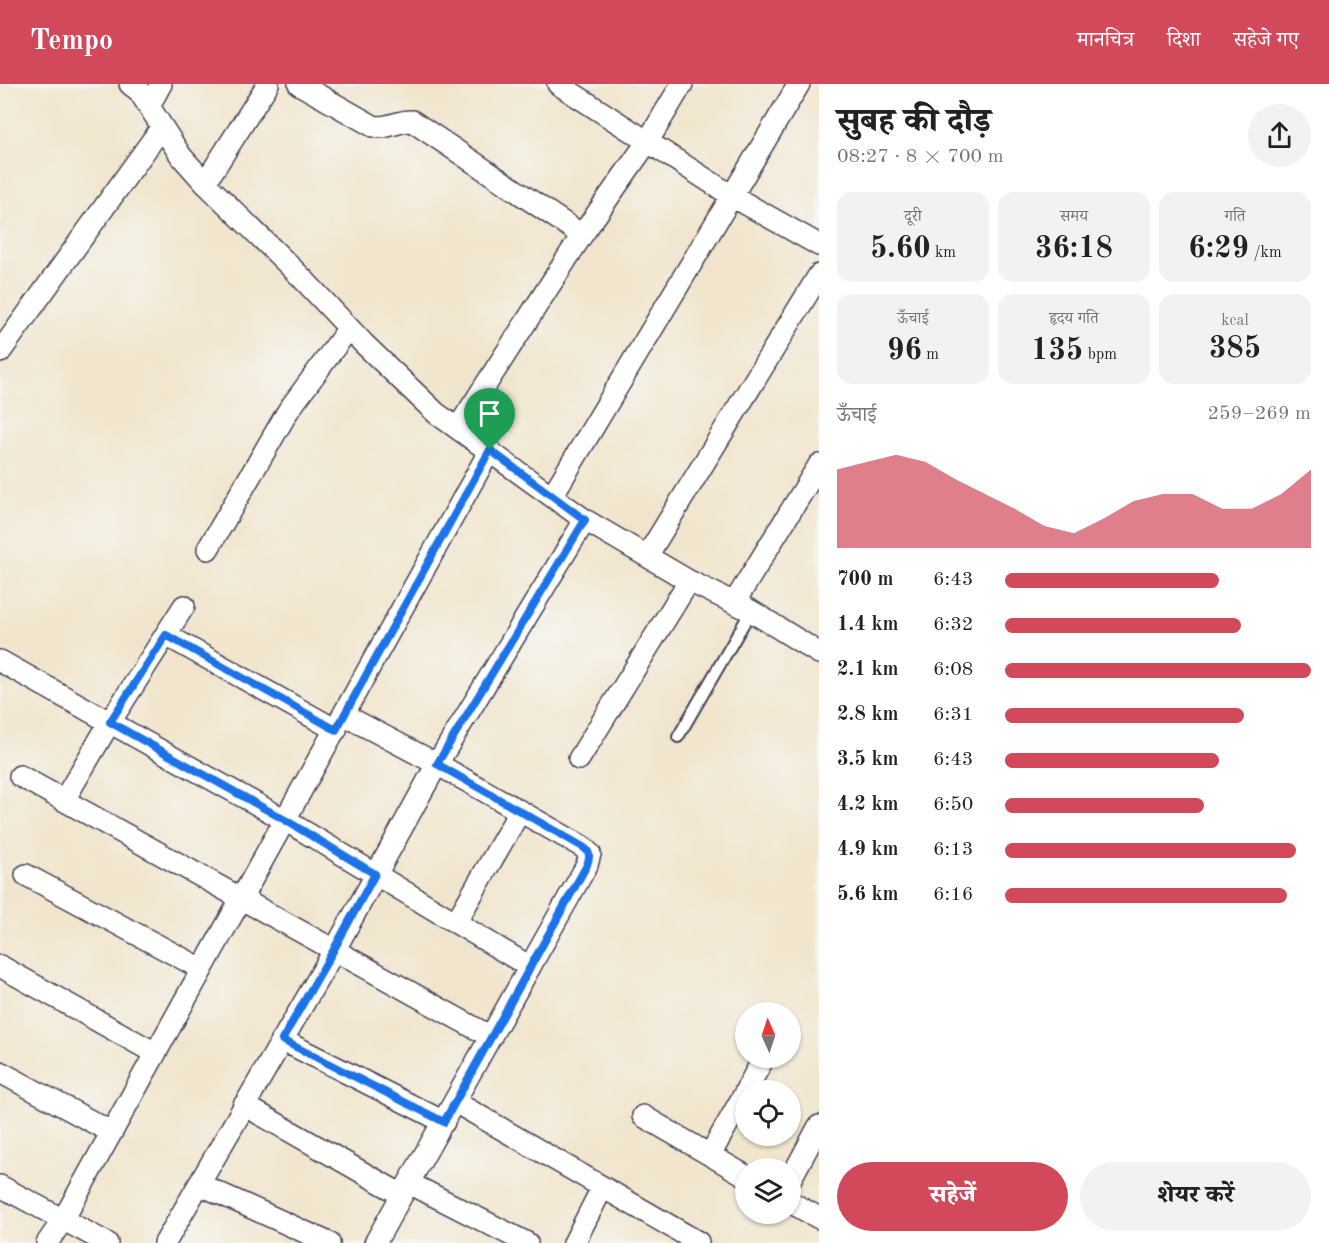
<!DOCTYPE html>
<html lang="hi">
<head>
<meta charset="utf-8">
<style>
	:root { --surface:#fff; --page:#f2f2f2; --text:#222; --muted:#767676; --accent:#d1495b }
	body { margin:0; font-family:"Old Standard TT","Noto Serif Devanagari",serif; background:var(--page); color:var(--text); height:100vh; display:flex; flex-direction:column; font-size:22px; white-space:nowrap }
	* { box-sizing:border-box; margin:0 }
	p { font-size:20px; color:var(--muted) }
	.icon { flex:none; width:33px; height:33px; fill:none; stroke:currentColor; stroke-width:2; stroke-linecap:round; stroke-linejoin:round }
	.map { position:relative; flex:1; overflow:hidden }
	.side { display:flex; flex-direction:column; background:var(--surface); width:510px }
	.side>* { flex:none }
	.needle { width:39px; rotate:357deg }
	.buttons { position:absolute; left:735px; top:918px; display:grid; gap:12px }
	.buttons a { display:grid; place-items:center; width:66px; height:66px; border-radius:50%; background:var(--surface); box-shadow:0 2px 4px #0004; font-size:30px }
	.pin { position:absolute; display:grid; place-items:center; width:51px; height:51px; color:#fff; margin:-62px -26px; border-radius:50% 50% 50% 0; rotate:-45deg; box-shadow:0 0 6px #0007 }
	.pin .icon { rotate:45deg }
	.round { display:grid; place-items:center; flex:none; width:63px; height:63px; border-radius:32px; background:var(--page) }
	.overview { display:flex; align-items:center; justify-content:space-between; height:102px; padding:0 18px }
	h1 { font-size:33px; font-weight:800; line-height:45px }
	.metrics { display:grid; grid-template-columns:repeat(3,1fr); gap:9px; height:102px; padding:6px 18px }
	.metrics div { display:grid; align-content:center; border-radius:15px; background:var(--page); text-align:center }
	.metrics b { font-size:30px; font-weight:800 }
	.metrics small { font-size:16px; font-weight:400 }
	.metrics p { font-size:16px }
	.chart { height:168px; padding:12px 18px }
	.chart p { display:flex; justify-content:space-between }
	.chart svg { width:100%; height:108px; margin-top:6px; fill:var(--accent); opacity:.7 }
	.action { display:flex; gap:12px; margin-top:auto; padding:12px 18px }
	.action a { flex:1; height:69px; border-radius:36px; background:var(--accent); color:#fff; font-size:24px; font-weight:800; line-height:69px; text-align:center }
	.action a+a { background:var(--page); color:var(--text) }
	ul { padding:0 18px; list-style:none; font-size:20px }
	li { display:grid; grid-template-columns:96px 72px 1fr; align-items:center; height:45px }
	li i { height:15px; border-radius:8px; background:var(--accent) }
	header { display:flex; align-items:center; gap:36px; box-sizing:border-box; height:84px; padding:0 30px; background:var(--accent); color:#fff }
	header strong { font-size:28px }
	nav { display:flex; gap:33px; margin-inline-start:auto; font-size:21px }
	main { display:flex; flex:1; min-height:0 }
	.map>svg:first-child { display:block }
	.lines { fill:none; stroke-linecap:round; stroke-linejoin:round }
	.service-casing { stroke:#413f51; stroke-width:14 }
	.minor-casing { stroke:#413f51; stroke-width:24 }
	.service { stroke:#fff; stroke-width:10 }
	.minor { stroke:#fff; stroke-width:21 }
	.route-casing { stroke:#fff; stroke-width:12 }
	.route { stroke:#1a73e8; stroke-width:8 }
</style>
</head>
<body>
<header>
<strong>Tempo</strong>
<nav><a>मानचित्र</a><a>दिशा</a><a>सहेजे गए</a></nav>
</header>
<main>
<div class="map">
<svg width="819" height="1159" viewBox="0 0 819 1159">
	<rect width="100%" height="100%" fill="#f6f6f2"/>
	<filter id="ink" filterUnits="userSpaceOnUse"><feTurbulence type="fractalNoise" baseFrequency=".0167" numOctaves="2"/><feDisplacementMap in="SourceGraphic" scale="12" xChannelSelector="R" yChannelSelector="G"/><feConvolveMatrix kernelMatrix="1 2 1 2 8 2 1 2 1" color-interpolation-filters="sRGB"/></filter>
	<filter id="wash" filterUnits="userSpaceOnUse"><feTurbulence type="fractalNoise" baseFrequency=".008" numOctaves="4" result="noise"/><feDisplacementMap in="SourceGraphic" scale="24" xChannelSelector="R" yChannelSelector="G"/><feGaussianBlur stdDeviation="1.35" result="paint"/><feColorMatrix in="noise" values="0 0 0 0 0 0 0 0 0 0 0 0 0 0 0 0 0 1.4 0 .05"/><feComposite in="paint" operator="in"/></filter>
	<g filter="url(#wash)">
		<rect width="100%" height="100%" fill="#f1e5cd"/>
	</g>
	<g filter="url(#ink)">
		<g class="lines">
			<defs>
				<path id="service" d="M678,653l73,-126"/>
				<path id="minor" d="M130,0l9,7 42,65 24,27 98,96 61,65 72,69 149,107 104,61 62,30 68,42
					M299,0l74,42c14,4 25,-6 39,-5l170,114
					M558,0l174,112 87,49
					M149,22l12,-22
					M205,99l63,-99
					M0,268l162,-225
					M458,344l124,-193 66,-94 34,-57
					M552,412l247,-412
					M208,465l80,-138 61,-83
					M647,472l172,-281
					M734,519l85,-138
					M166,551l170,95
					M0,577l285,159 245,147
					M344,631l93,49 146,83 7,7 -3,11 -212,378
					M579,675l110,-178
					M20,692l471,261
					M64,716l46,-78 74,-116
					M26,791l176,94
					M456,838l64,-111
					M0,882l155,87
					M282,956l162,82
					M0,988l111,60
					M746,1006l18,-32
					M455,1018l243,140
					M244,1021l158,90
					M643,1032l103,60
					M710,1071l36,-64
					M790,1096l29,-54
					M409,1099l118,60
					M199,1100l130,59
					M0,1102l107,57
					M790,1118l29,16
					M47,1159l16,-23 427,-770
					M165,1159l169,-292 103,-187 148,-244
					M574,1159l28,-55"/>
			</defs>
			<use href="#service" class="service-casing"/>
			<use href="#minor" class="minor-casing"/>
			<use href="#service" class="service"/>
			<use href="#minor" class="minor"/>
		</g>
	</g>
	<g class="lines" filter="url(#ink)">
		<defs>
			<path id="route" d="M490,366l95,70 -148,244 146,83c8,5 7,10 4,18l-143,257 -162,-82 51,-89 42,-77 -90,-54 -175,-98 56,-87 170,95z"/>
		</defs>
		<use href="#route" class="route-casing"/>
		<use href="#route" class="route"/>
	</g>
</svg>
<div class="buttons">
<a><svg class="needle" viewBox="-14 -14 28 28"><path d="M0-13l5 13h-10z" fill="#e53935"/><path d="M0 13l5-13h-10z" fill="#767676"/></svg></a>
<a><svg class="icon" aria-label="locate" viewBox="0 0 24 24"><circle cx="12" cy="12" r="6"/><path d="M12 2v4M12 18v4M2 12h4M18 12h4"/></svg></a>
<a><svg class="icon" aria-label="layers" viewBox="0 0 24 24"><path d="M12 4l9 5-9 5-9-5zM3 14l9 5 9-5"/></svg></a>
</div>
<div class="pin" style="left:490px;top:366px;background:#1e9e55"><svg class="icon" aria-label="arrive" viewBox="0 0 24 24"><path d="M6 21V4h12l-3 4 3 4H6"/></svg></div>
</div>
<section class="side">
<div class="overview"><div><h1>सुबह की दौड़</h1><p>08:27 · 8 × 700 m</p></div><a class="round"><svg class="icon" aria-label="share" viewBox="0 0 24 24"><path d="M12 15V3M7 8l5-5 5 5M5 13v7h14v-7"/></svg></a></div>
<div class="metrics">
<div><p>दूरी</p><b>5.60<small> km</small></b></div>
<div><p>समय</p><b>36:18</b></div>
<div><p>गति</p><b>6:29<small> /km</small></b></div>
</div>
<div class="metrics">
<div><p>ऊँचाई</p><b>96<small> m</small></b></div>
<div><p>हृदय गति</p><b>135<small> bpm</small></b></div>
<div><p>kcal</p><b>385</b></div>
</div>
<div class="chart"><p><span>ऊँचाई</span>259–269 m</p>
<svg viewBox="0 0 160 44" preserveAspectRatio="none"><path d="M0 44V12L10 9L20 6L30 9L40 16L50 22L60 28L70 35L80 38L90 32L100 25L110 22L120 22L130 28L140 28L150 22L160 12V44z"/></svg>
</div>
<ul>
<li><b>700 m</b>6:43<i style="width:70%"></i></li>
<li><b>1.4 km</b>6:32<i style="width:77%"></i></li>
<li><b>2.1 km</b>6:08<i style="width:100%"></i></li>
<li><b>2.8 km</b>6:31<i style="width:78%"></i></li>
<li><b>3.5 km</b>6:43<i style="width:70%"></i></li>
<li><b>4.2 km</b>6:50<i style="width:65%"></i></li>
<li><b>4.9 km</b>6:13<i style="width:95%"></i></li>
<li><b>5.6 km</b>6:16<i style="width:92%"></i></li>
</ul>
<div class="action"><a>सहेजें</a><a>शेयर करें</a></div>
</section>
</main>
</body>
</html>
